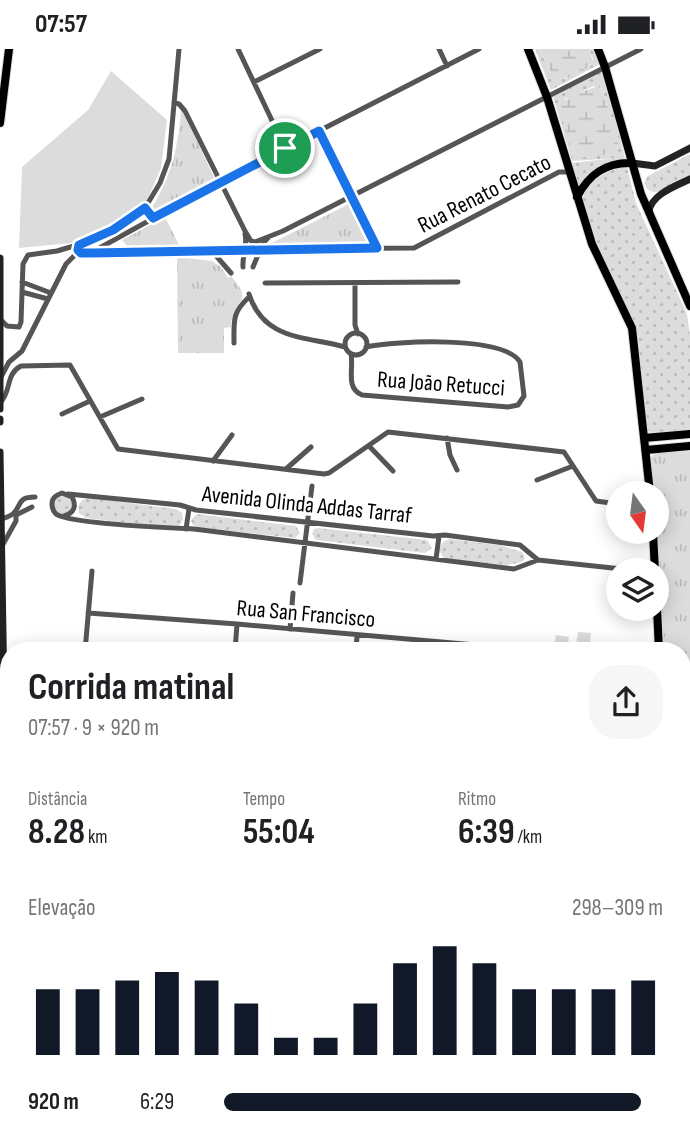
<!DOCTYPE html>
<html lang="pt">
<head>
<meta charset="utf-8">
<style>
	:root { --surface:#fff; --page:#f6f6f6; --text:#202124; --muted:#757577; --accent:#111827 }
	body { margin:0; font-family:"Sofia Sans Condensed",sans-serif; background:var(--page); color:var(--text); height:100vh; display:flex; flex-direction:column; font-size:26px; white-space:nowrap }
	* { box-sizing:border-box; margin:0 }
	p { font-size:23px; color:var(--muted) }
	.icon { flex:none; width:38px; height:38px; fill:none; stroke:currentColor; stroke-width:2; stroke-linecap:round; stroke-linejoin:round }
	.map { position:relative; flex:1; overflow:hidden }
	.sheet { position:absolute; left:0px; top:593px; width:691px; height:502px; display:flex; flex-direction:column; background:var(--surface); border-radius:28px 28px 0 0; box-shadow:0 4px 18px #0003 }
	.sheet>* { flex:none }
	.needle { width:46px; rotate:166deg }
	.tools { position:absolute; left:606px; top:432px; display:grid; gap:14px }
	.tools a { display:grid; place-items:center; width:63px; height:63px; border-radius:50%; background:var(--surface); box-shadow:0 4px 18px #0003; font-size:35px }
	.pin { position:absolute; display:grid; place-items:center; width:60px; height:60px; color:#fff; margin:-30px; border:4px solid #fff; border-radius:50%; box-shadow:0 2px 7px #0007 }
	.round { display:grid; place-items:center; flex:none; width:74px; height:74px; border-radius:28px; background:var(--page) }
	.summary { display:flex; align-items:center; justify-content:space-between; height:119px; padding:0 28px }
	h1 { font-size:38px; font-weight:700; line-height:52px }
	.stats { display:grid; grid-template-columns:repeat(3,1fr); gap:10px; height:119px; padding:7px 28px }
	.stats div { display:grid; align-content:center }
	.stats b { font-size:35px; font-weight:700 }
	.stats small { font-size:19px; font-weight:400 }
	.stats p { font-size:19px }
	.chart { height:196px; padding:14px 28px }
	.chart p { display:flex; justify-content:space-between }
	.chart svg { width:100%; height:126px; margin-top:7px; stroke:var(--accent); stroke-width:6 }
	ul { padding:0 28px; list-style:none; font-size:23px }
	li { display:grid; grid-template-columns:112px 84px 1fr; align-items:center; height:52px }
	li i { height:18px; border-radius:9px; background:var(--accent) }
	.status { display:flex; justify-content:space-between; align-items:center; height:49px; padding:0 35px; background:var(--surface); direction:ltr }
	.status svg { height:19px; fill:currentColor }
	.map>svg:first-child { display:block }
	.grass { fill:url(#grass-dots); fill-rule:evenodd }
	.wetland { fill:url(#wetland-marsh) }
	.park { fill:url(#park-tufts) }
	.garden { fill:#dcdcdc }
	.lines { fill:none; stroke-linecap:round; stroke-linejoin:round }
	.primary-casing { stroke:#dbdbdb; stroke-width:10 }
	.street { stroke:#555; stroke-width:5 }
	.secondary { stroke:#222; stroke-width:7 }
	.primary { stroke:#000; stroke-width:8 }
	.route-casing { stroke:#fff; stroke-width:14 }
	.route { stroke:#1a73e8; stroke-width:9 }
	.labels { text-anchor:middle; stroke-width:7; stroke-linejoin:round; paint-order:stroke }
	.street-label { font-size:23px; fill:#000; stroke:#fff }
</style>
</head>
<body>
<div class="status"><b>07:57</b><svg viewBox="0 0 49 12"><path d="M0 12V9h3v3zM5 12V6h3v6zM10 12V3h3v9zM15 12V0h3v12zM26 1h20v11H26zM47 4h2v5h-2z"/></svg></div>
<div class="map">
<svg width="690" height="1094" viewBox="0 0 690 1094">
	<defs>
		<pattern id="grass-dots" width="8" height="8" patternUnits="userSpaceOnUse" patternTransform="scale(1.75)"><rect width="8" height="8" fill="#dcdcdc"/><path d="M2 2h.1M6 6h.1" fill="none" stroke="#bbb" stroke-width="1.8" stroke-linecap="round"/></pattern>
		<pattern id="wetland-marsh" width="20" height="14" patternUnits="userSpaceOnUse" patternTransform="scale(1.75)"><rect width="20" height="14" fill="#dcdcdc"/><path d="M1 5h8M5 5V1M11 12h8M15 12V8" fill="none" stroke="#bbb"/></pattern>
		<pattern id="park-tufts" width="24" height="20" patternUnits="userSpaceOnUse" patternTransform="scale(1.75)"><rect width="24" height="20" fill="#dcdcdc"/><path d="M3 7l-1-3M5 7V3M7 7l1-3M15 17l-1-3M17 17v-4M19 17l1-3" fill="none" stroke="#bbb"/></pattern>
	</defs>
	<rect width="100%" height="100%" fill="#fff"/>
	<path class="grass" d="M535,0h5l11,24 14,6 26,-14 2,-6 -4,-10h6l5,15 -49,26z
		M603,21l33,133 51,111 3,22v96l-39,2 -3,-4 -14,-102 -36,-78 -28,-87 47,-5 -45,3 -19,-64zM594,37l6,2 3,4 15,55 -6,7 -32,3c-16,-13 -14,-39 -15,-58z
		M690,105v22c-13,7 -39,28 -46,7l4,-7z
		M54 456a9 9 0 1 1 18 0a9 9 0 1 1-18 0Z
		M89,449l87,11 6,4 1,6 -4,7 -16,1 -77,-9 -7,-5 -1,-6 4,-7z
		M197,465l99,12 4,7 -5,5 -98,-11 -4,-2 -2,-5z
		M318,479l109,12 5,8 -7,5 -109,-13 -4,-6 2,-5z
		M449,490l50,6 23,7 3,6 -3,4 -15,3 -59,-6 -5,-2 -4,-7 3,-7z
		M0,650l6,5c2,10 2,22 -6,30z
		M3,1068l6,4v15h7l-3,7h-13v-25z"/>
	<path class="wetland" d="M540,0h49l4,13c-7,9 -24,17 -36,18l-6,-7z
		M598,37l5,6 15,52 -1,7 -5,3 -32,3c-12,-9 -19,-38 -19,-53l9,-8z"/>
	<path class="park" d="M181,59l34,71 -62,33 -3,-2c21,-31 29,-65 31,-102z
		M351,154l19,39 -102,3z
		M165,168l15,30 -51,1 -7,-8z
		M177,208l35,4 9,6 7,11 3,-2c25,28 1,22 0,51l-7,1v25h-46z
		M690,402v344l-7,1 -1,-145h-18l-8,-158h-3l-3,-35 6,-5z
		M690,758v272h-8v-271z
		M683,1037h7v57h-13v-7h5z"/>
	<path class="garden" d="M111,22l56,49 -6,48 -13,30 -11,15 -32,20 -23,9 -63,6 3,-81 66,-57z
		M192,210v28h-14v-27z
		M183,275h13l1,26h-14z
		M208,279h15v22h-15z
		M578,583l13,1 -2,18h-14z
		M556,586l13,2 -2,14h-14z"/>
	<g class="lines">
		<defs>
			<path id="primary" d="M528,0l19,48 45,147 40,84 18,165
				M598,0l7,18 36,127 49,112
				M0,74l9,-74
				M577,148c12,-23 29,-35 55,-34
				M644,389l46,-4
				M646,401l44,-4
				M653,483l2,39
				M656,537l3,65
				M6,1029l3,8
				M682,1033h8
				M0,1064l9,1
				M682,1070h8
				M17,1094l4,-7
				M41,1094l33,-7
				M674,1094l1,-7"/>
		</defs>
		<use href="#primary" class="primary-casing"/>
		<path class="street" d="M238,0l47,99
			M439,0l8,17
			M254,33l66,-33
			M174,53l5,2 6,7 60,120 6,10 4,1 28,-11 358,-182
			M319,82l58,117
			M211,201l20,23
			M94,202l127,-70 258,-132
			M243,218c-1,-12 5,-21 2,-33
			M253,218l10,-24 5,-5
			M22,233l29,11
			M265,234l193,-1
			M355,234v42l3,9
			M22,243l26,7
			M249,245c15,47 57,42 96,53
			M1,271l6,6 12,1
			M19,278l2,-5 2,-58 5,-9 29,-4 34,-10 30,-15 24,-18 15,-25 9,-24 10,-110
			M345 295a11 11 0 1 1 22 0a11 11 0 1 1-22 0Z
			M234,294c0,-23 -2,-30 15,-46
			M351,305c3,15 -6,34 11,41l146,12 10,-2 6,-9 -4,-34c-17,-27 -125,-21 -154,-15
			M1,328l8,-15 13,-11 44,-87 10,-10 186,-5 152,-1 145,-76h10
			M0,354c12,-12 5,-29 21,-37l49,-1 48,84 206,25 5,-1 59,-41 176,20 32,49 22,3
			M62,365l28,-13
			M100,368l42,-18
			M447,389l3,17 7,15
			M369,397l24,25
			M213,412l19,-26
			M286,420l25,-22
			M537,431l36,-14
			M68,445l112,11 16,5 237,26 12,-1 75,10 18,15
			M64,467c10,-3 13,-10 8,-19l-10,-4c-5,2 -10,4 -10,11 0,4 1,7 4,10 14,10 116,14 138,15l320,40 24,-9 84,9h33
			M2,470c3,-1 8,-3 11,-5 9,-9 4,-17 22,-17
			M186,480l3,-20
			M2,497l14,-25v-6l16,-8
			M436,510l3,-23
			M300,534l12,-97
			M88,564l149,11 284,25v2
			M290,580l3,-36
			M85,602l7,-80
			M235,602l2,-27
			M356,602l1,-15
			M317,1087v7
			M572,1087l28,7
			M498,1094l1,-7"/>
		<path class="secondary" d="M632,114l23,3 35,-18
			M649,162c3,-17 27,-25 41,-32
			M0,209v151
			M0,370v3
			M0,403l4,244
			M5,686l1,343 2,36
			M682,753l8,-1"/>
		<use href="#primary" class="primary"/>
	</g>
	<g class="lines">
		<defs>
			<path id="route" d="M319,82l58,117 -285,5h-11l-3,-3 1,-5 34,-15 32,-22 8,10z"/>
		</defs>
		<use href="#route" class="route-casing"/>
		<use href="#route" class="route"/>
	</g>
	<g class="labels">
		<g class="street-label">
			<text transform="translate(484 144) rotate(-27)" y="8">Rua Renato Cecato</text>
			<text transform="translate(441 334) rotate(4)" y="8">Rua João Retucci</text>
			<text transform="translate(307 455) rotate(6)" y="8">Avenida Olinda Addas Tarraf</text>
			<text transform="translate(306 564) rotate(5)" y="8">Rua San Francisco</text>
		</g>
	</g>
</svg>
<div class="tools">
<a><svg class="needle" viewBox="-14 -14 28 28"><path d="M0-13l5 13h-10z" fill="#e53935"/><path d="M0 13l5-13h-10z" fill="#757577"/></svg></a>
<a><svg class="icon" aria-label="layers" viewBox="0 0 24 24"><path d="M12 4l9 5-9 5-9-5zM3 14l9 5 9-5"/></svg></a>
</div>
<div class="pin" style="left:285px;top:99px;background:#1e9e55"><svg class="icon" aria-label="arrive" viewBox="0 0 24 24"><path d="M6 21V4h12l-3 4 3 4H6"/></svg></div>
<section class="sheet">
<div class="summary"><div><h1>Corrida matinal</h1><p>07:57 · 9 × 920 m</p></div><a class="round"><svg class="icon" aria-label="share" viewBox="0 0 24 24"><path d="M12 15V3M7 8l5-5 5 5M5 13v7h14v-7"/></svg></a></div>
<div class="stats">
<div><p>Distância</p><b>8.28<small> km</small></b></div>
<div><p>Tempo</p><b>55:04</b></div>
<div><p>Ritmo</p><b>6:39<small> /km</small></b></div>
</div>
<div class="chart"><p><span>Elevação</span>298–309 m</p>
<svg viewBox="0 0 160 44" preserveAspectRatio="none"><path d="M5 44V21M15 44V21M25 44V18M35 44V15M45 44V18M55 44V26M65 44V38M75 44V38M85 44V26M95 44V12M105 44V6M115 44V12M125 44V21M135 44V21M145 44V21M155 44V18"/></svg>
</div>
<ul>
<li><b>920 m</b>6:29<i style="width:95%"></i></li>
</ul>
</section>
</div>
</body>
</html>
